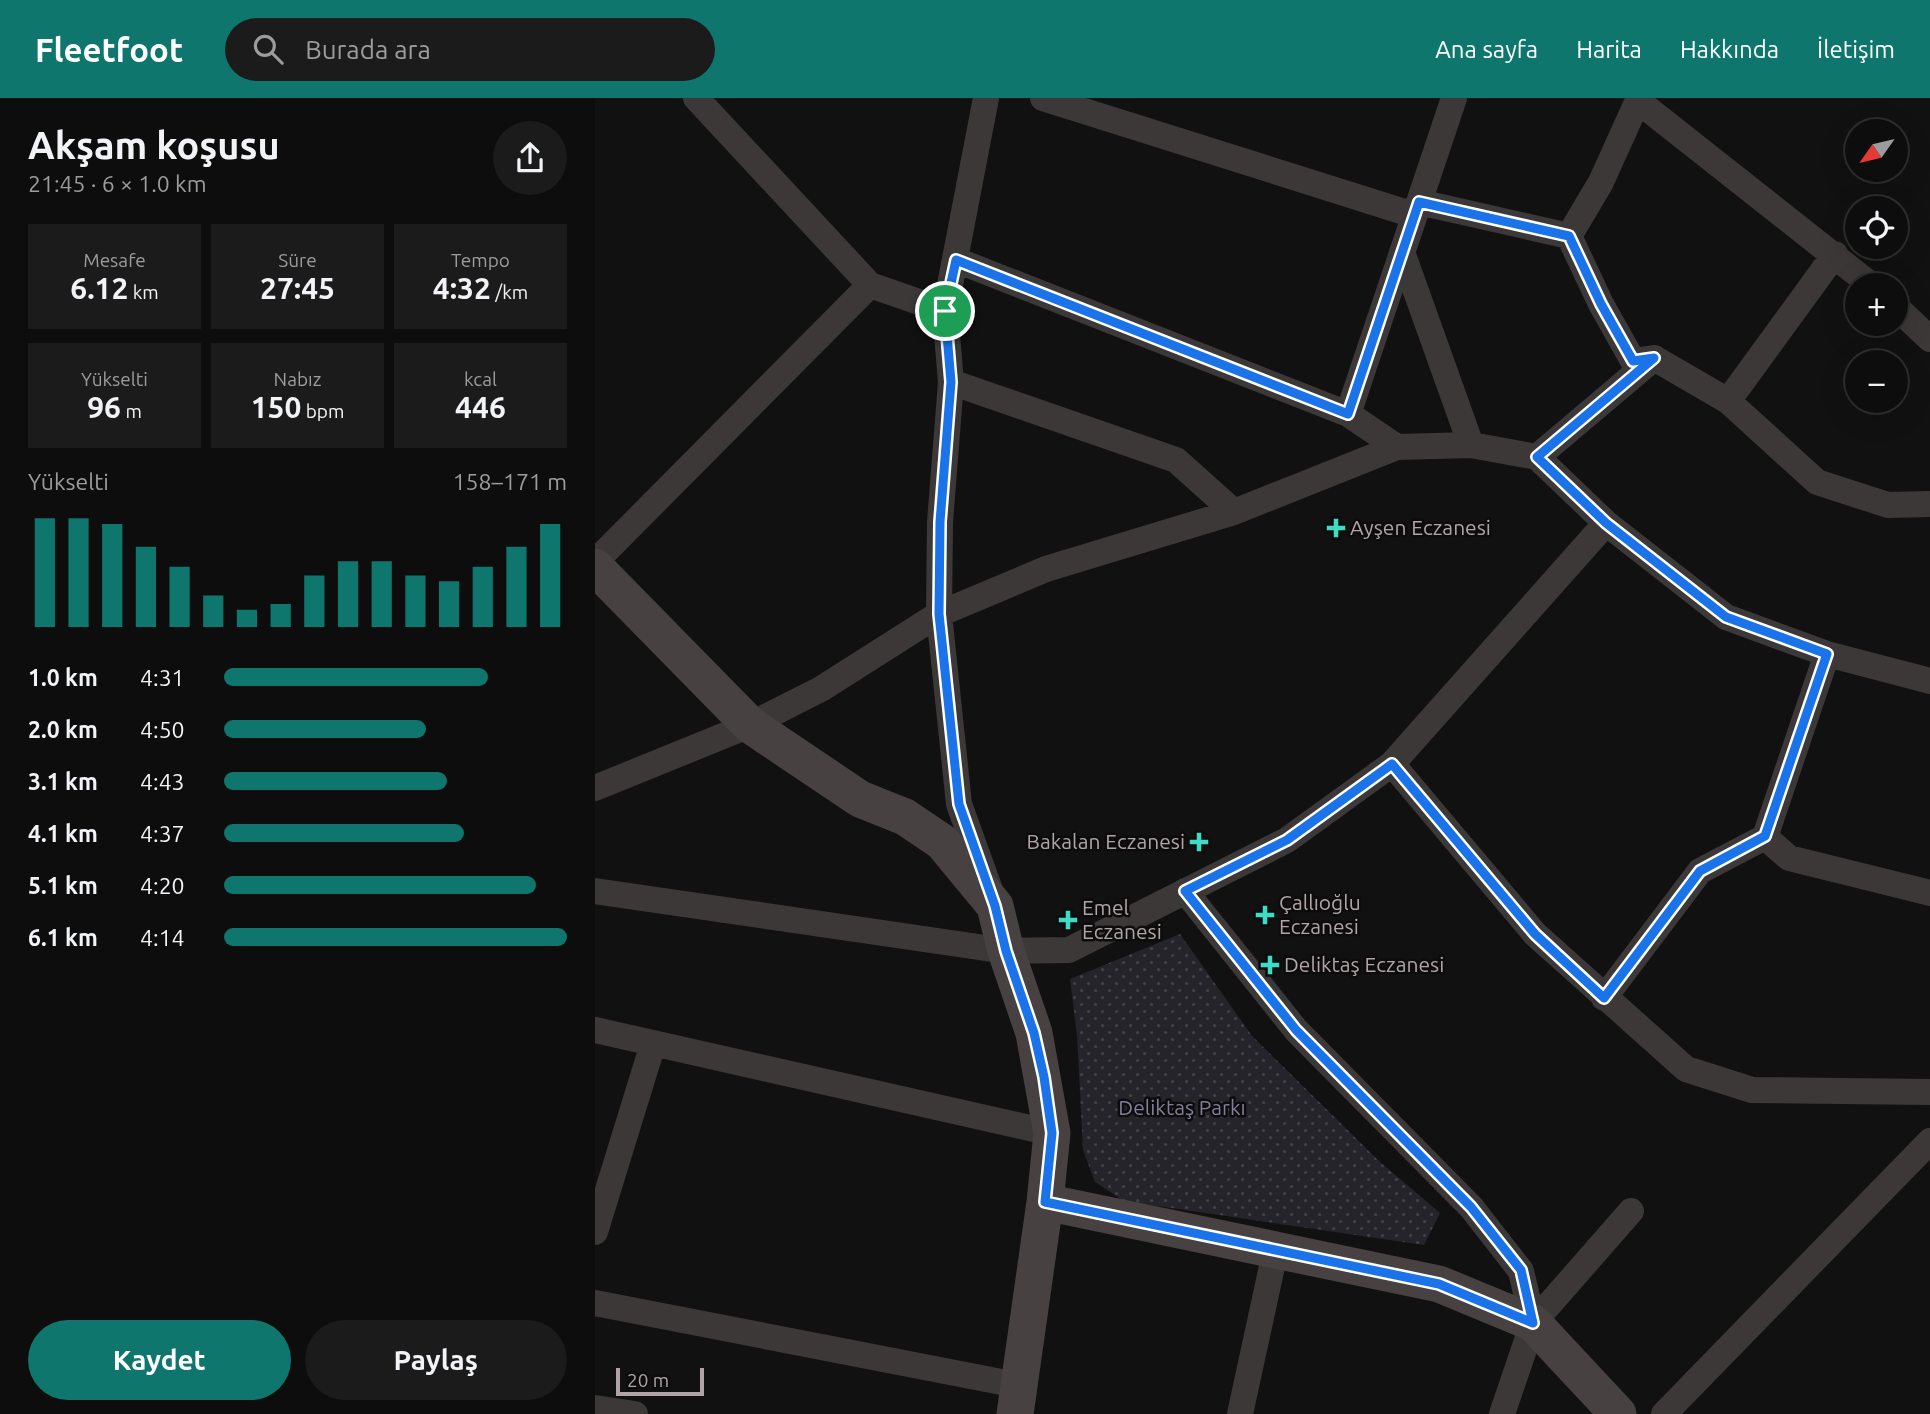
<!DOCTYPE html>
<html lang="tr">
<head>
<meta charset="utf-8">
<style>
	:root { --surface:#0e0d0d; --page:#1c1b1b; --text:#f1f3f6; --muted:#9b9c9d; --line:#2e2d2e; --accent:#0f766e }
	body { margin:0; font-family:Ubuntu,sans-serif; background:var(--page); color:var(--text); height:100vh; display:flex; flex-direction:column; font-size:26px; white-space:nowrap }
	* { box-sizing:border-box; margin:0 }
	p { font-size:23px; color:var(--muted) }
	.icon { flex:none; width:38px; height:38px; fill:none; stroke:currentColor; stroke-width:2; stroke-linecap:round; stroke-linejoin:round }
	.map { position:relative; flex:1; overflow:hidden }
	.details { display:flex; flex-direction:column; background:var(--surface); width:595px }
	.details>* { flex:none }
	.needle { width:46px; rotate:236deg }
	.buttons { position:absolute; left:1250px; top:21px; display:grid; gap:14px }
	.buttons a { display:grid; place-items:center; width:63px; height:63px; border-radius:50%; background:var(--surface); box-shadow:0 7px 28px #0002,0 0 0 2px var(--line); font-size:35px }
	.scale { position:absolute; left:21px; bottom:18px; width:88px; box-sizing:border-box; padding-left:7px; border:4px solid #b1a4a6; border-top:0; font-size:19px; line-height:24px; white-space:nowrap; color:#b1a4a6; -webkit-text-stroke:5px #0d0c0c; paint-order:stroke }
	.pin { position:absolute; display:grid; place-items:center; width:60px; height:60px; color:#fff; margin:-30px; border:4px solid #fff; border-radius:50%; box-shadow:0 2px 7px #0007 }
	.round { display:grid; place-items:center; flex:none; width:74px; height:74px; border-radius:37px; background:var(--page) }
	.overview { display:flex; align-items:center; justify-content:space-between; height:119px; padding:0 28px }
	h1 { font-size:38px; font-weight:600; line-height:52px }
	.metrics { display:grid; grid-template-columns:repeat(3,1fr); gap:10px; height:119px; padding:7px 28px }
	.metrics div { display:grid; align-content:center; border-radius:0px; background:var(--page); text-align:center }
	.metrics b { font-size:30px; font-weight:600 }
	.metrics small { font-size:19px; font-weight:400 }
	.metrics p { font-size:19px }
	.chart { height:196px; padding:14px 28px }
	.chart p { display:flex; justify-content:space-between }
	.chart svg { width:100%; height:126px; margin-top:7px; stroke:var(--accent); stroke-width:6 }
	.primary-button { display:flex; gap:14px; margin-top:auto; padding:14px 28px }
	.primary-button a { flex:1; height:80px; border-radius:42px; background:var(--accent); color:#fff; font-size:28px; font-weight:600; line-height:80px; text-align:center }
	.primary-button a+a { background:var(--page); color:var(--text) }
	ul { padding:0 28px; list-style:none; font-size:23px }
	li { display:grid; grid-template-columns:112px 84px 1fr; align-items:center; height:52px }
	li i { height:18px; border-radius:9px; background:var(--accent) }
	header { display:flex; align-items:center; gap:42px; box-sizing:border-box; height:98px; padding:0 35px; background:var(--accent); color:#fff }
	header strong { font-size:33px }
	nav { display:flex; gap:38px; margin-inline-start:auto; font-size:24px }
	.search { width:490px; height:63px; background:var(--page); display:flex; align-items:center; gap:18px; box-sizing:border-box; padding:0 24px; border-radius:38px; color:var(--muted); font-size:26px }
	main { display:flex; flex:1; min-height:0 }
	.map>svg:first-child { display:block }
	.park { fill:url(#park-dots) }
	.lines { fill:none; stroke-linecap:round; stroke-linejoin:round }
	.street { stroke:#3c3838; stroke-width:26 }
	.secondary { stroke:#474141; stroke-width:37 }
	.route-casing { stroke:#fff; stroke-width:14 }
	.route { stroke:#1a73e8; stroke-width:9 }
	.poi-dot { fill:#3fdcc5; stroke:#0d0c0c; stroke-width:2.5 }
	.labels { text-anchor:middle; stroke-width:5; stroke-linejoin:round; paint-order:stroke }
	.poi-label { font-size:21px; fill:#b1a4a6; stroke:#0d0c0c; text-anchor:start }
	.park-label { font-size:21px; fill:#847d9b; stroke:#0d0c0c }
</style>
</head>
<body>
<header>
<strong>Fleetfoot</strong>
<div class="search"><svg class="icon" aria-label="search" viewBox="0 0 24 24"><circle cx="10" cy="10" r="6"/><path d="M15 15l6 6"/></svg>Burada ara</div>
<nav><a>Ana sayfa</a><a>Harita</a><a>Hakkında</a><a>İletişim</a></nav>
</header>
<main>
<section class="details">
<div class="overview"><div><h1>Akşam koşusu</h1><p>21:45 · 6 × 1.0 km</p></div><a class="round"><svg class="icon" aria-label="share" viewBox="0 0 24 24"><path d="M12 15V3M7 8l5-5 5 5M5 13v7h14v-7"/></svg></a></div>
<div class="metrics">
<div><p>Mesafe</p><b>6.12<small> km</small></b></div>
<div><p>Süre</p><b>27:45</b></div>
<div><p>Tempo</p><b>4:32<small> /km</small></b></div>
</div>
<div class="metrics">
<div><p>Yükselti</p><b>96<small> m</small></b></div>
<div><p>Nabız</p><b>150<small> bpm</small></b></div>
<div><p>kcal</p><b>446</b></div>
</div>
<div class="chart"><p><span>Yükselti</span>158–171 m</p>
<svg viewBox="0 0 160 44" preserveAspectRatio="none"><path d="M5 44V6M15 44V6M25 44V8M35 44V16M45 44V23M55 44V33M65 44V38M75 44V36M85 44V26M95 44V21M105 44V21M115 44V26M125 44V28M135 44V23M145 44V16M155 44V8"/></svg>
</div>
<ul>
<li><b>1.0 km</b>4:31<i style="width:77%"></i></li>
<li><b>2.0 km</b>4:50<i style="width:59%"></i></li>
<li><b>3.1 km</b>4:43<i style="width:65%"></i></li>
<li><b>4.1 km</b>4:37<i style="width:70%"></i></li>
<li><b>5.1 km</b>4:20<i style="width:91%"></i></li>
<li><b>6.1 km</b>4:14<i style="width:100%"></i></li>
</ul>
<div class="primary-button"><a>Kaydet</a><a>Paylaş</a></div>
</section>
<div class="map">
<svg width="1335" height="1316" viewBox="0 0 1335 1316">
	<defs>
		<pattern id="park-dots" width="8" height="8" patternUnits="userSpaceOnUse" patternTransform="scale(1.75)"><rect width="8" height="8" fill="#26242b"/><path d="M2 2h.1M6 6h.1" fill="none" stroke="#434147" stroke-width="1.8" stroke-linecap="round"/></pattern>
	</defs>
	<rect width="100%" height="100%" fill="#121111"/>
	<path class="park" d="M585,836l72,102 128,126 60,51 -16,32 -300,-44 -29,-19 -12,-32 -6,-115 -7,-56z"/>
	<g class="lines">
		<path class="street" d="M101,0l174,187
			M391,0l-41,213 6,71 -11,140 -1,92 20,190 31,86
			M448,0l371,117
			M1044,0l-38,84 -32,54 32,68 32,57 21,-3 74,43 89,81 71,23 42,-1
			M1043,3l233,184
			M824,104l150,34
			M807,154l69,193
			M361,162l392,154
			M1300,208l35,33
			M356,284l225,78 58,52
			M1133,303l107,-147
			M802,349l-49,-33 106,-316
			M942,359l117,-99
			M0,464l275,-277 75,26
			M1232,556l-62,183 24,21 141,35
			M797,666l143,170 151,135 66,21 178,2
			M0,690l155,-63 71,-36 118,-75 107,-45 188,-57 163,-65 74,-2 66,12 69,66 120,94 101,37 103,27
			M0,793l411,60 63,-1 218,-110 105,-76 214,-241
			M590,793l111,139 175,177 50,64 12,52 -31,91
			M1009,900l96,-127 65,-34
			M0,932l457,103
			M0,1134l58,-188
			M0,1205l422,82
			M938,1225l98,-112
			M0,1310l40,6
			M645,1316l36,-166
			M1069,1316l266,-273"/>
		<path class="secondary" d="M0,469l155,158 110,74 45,18 37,25 53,64 11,45 28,82 18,100 -7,69 -30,212
			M450,1104l394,82 94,39 85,91"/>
	</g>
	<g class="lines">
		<defs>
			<path id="route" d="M824,104l150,34 32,68 32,57 21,-3 -117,99 69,66 120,94 101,37 -62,182 -65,35 -96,127 -69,-64 -143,-170 -105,76 -102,51 111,139 175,177 50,63 12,53 -94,-39 -394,-82 7,-69 -8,-56 -10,-44 -28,-82 -11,-45 -36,-102 -20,-190 1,-92 11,-140 -6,-71 11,-51 392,154z"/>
		</defs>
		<use href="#route" class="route-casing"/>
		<use href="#route" class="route"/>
	</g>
	<g class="poi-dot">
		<path d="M737.5 419.5h7v7h7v7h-7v7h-7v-7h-7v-7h7z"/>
		<path d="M600.5 733.5h7v7h7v7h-7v7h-7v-7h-7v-7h7z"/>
		<path d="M666.5 806.5h7v7h7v7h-7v7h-7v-7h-7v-7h7z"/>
		<path d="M469.5 811.5h7v7h7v7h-7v7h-7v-7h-7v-7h7z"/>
		<path d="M671.5 856.5h7v7h7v7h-7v7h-7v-7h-7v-7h7z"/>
	</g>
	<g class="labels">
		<g class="poi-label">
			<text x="755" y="437">Ayşen Eczanesi</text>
			<text x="590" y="751" text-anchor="end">Bakalan Eczanesi</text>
			<text x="684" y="812">Çallıoğlu<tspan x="684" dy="24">Eczanesi</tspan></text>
			<text x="487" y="817">Emel<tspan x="487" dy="24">Eczanesi</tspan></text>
			<text x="689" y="874">Deliktaş Eczanesi</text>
		</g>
		<g class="park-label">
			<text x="587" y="1017">Deliktaş Parkı</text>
		</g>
	</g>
</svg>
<div class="buttons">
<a><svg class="needle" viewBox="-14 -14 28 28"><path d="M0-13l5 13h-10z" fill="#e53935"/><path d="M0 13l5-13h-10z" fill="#9b9c9d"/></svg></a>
<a><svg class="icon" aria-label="locate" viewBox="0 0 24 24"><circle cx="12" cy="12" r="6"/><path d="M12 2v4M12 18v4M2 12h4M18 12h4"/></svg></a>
<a>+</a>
<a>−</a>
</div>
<div class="scale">20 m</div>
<div class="pin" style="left:350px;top:213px;background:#1e9e55"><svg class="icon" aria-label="arrive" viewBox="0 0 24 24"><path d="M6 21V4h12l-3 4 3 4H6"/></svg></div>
</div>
</main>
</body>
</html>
